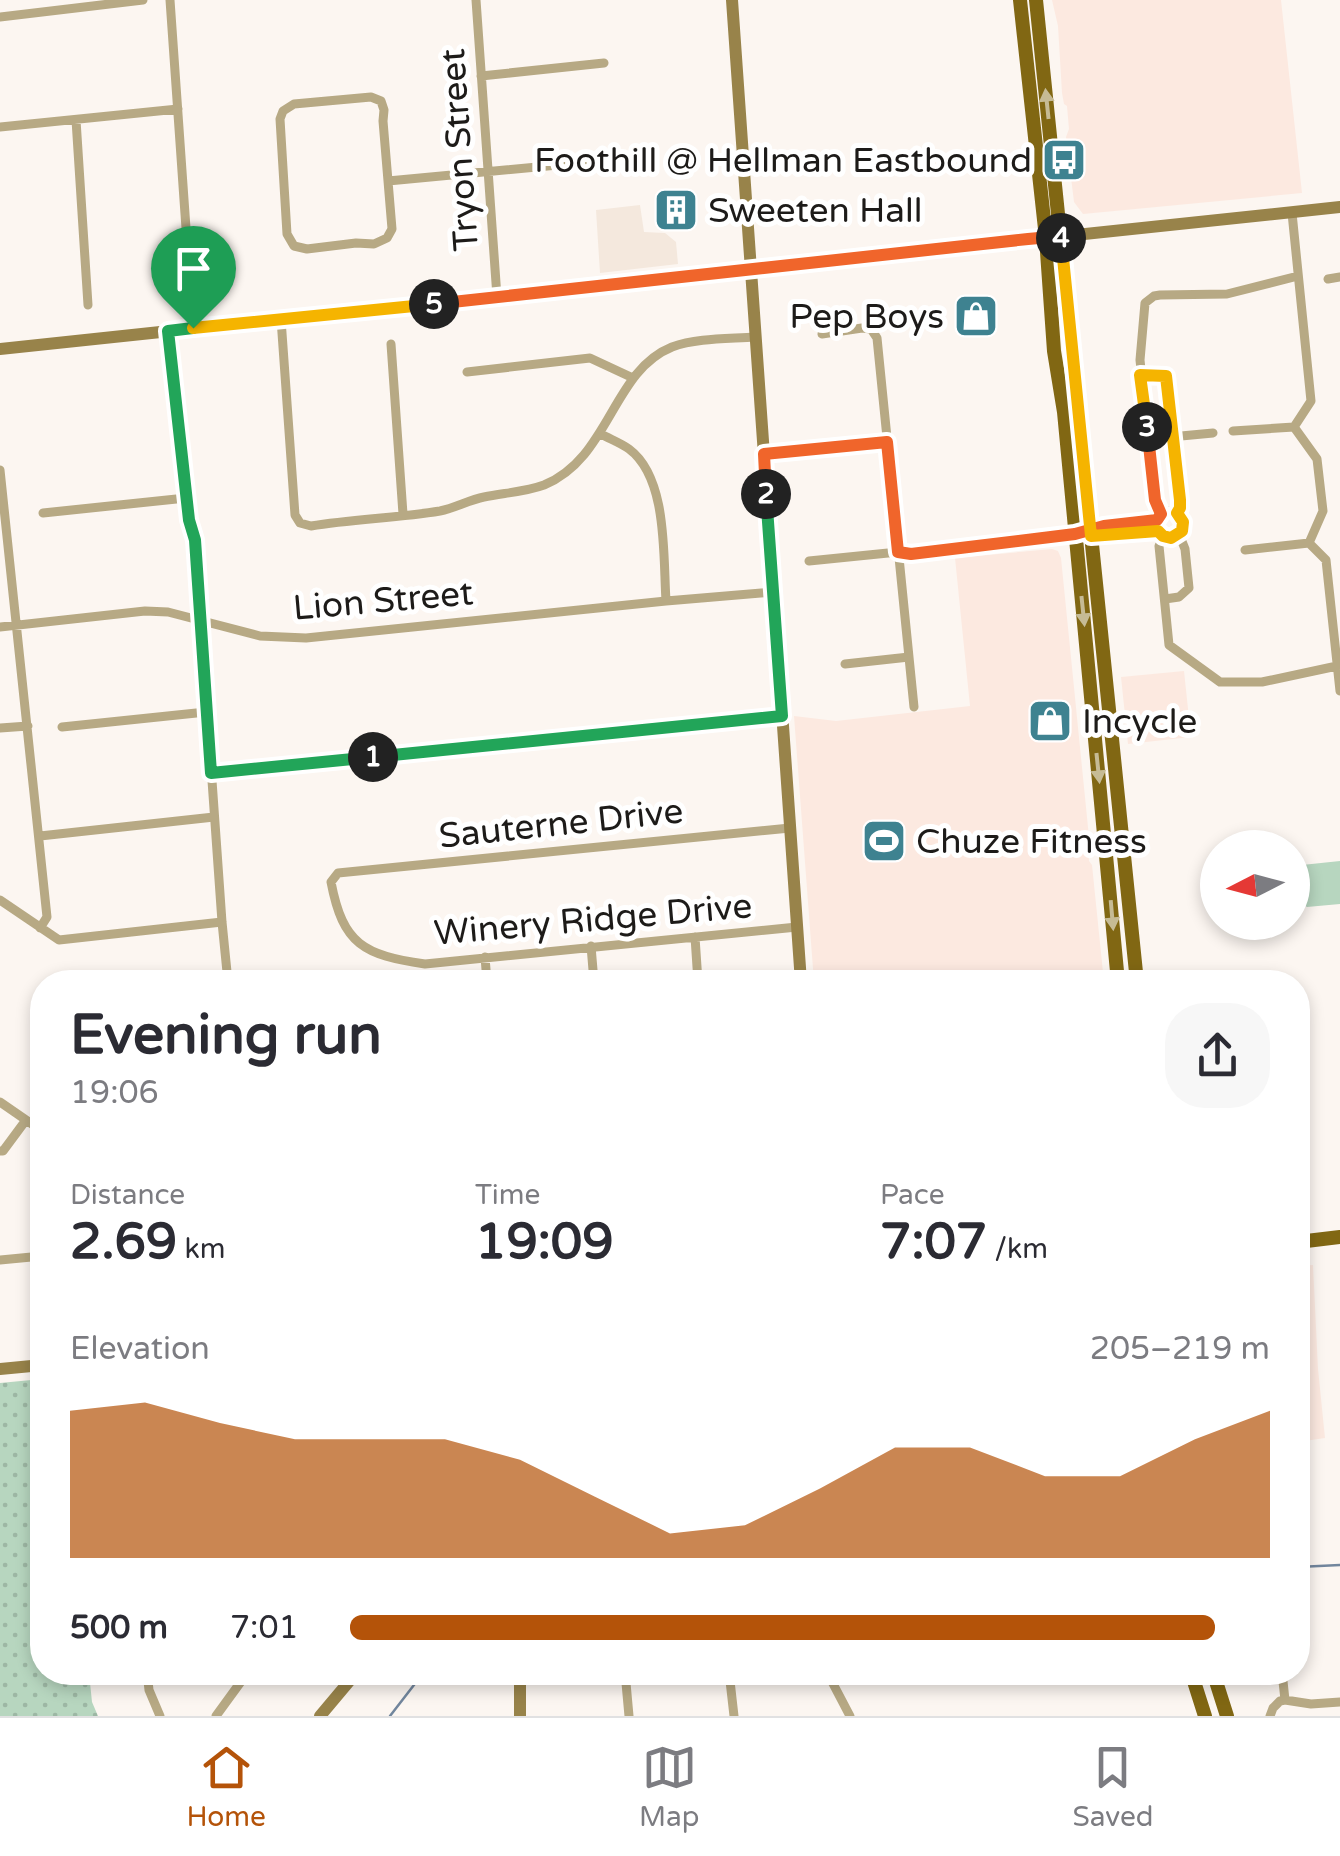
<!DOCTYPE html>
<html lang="en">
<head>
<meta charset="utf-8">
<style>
	:root { --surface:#fff; --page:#f7f7f7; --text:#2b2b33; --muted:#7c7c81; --line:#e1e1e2; --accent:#b45309 }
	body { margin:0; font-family:"Varela Round",sans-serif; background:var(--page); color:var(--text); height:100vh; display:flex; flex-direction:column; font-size:38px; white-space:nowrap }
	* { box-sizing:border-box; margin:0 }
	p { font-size:32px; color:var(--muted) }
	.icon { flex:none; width:55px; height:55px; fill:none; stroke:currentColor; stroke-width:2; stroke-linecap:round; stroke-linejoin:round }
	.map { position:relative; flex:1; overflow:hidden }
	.drawer { position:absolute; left:30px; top:970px; width:1280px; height:715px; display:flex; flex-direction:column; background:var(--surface); border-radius:40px; box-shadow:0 5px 15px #0003 }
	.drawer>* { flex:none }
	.needle { width:65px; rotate:264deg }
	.controls { position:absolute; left:1200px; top:830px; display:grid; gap:20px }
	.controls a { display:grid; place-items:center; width:110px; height:110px; border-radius:50%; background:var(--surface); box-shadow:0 5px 15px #0003; font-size:50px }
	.pin { position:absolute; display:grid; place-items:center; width:85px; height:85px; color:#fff; margin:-102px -42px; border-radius:50% 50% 50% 0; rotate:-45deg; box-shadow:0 0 10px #0007 }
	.pin .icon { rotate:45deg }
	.km { position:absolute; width:50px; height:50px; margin:-25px; border-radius:50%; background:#222; color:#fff; font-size:28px; line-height:50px; text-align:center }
	.round { display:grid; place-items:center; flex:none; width:105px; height:105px; border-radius:40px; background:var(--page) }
	.head { display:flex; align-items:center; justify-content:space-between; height:170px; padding:0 40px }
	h1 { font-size:55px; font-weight:800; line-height:75px }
	.stats { display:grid; grid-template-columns:repeat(3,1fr); gap:15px; height:170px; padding:10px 40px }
	.stats div { display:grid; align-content:center }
	.stats b { font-size:50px; font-weight:800 }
	.stats small { font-size:28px; font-weight:400 }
	.stats p { font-size:28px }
	.chart { height:280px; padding:20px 40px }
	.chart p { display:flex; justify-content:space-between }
	.chart svg { width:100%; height:180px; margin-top:10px; fill:var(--accent); opacity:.7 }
	ul { padding:0 40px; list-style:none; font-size:32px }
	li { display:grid; grid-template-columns:160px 120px 1fr; align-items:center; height:75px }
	li i { height:25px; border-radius:12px; background:var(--accent) }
	.tabs { display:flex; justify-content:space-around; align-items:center; height:140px; border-top:2px solid var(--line); background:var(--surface); font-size:28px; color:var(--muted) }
	.tabs a { display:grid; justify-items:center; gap:5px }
	.tabs .on { color:var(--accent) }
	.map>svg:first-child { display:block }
	.commercial { fill:#fce9e0 }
	.built { fill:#f4e8dd }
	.grass { fill:url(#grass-dots) }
	.pitch { fill:#b7d6bf }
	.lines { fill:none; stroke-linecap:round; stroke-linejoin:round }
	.stream { stroke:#72869d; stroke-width:2.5 }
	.street { stroke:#b7a984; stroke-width:9 }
	.secondary { stroke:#98834a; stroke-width:12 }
	.primary { stroke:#816713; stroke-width:14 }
	.oneway { fill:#c6bb95 }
	.split-1-casing { stroke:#fff; stroke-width:20 }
	.split-2-casing { stroke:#fff; stroke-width:20 }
	.split-3-casing { stroke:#fff; stroke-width:20 }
	.split-4-casing { stroke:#fff; stroke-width:20 }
	.split-5-casing { stroke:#fff; stroke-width:20 }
	.split-6-casing { stroke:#fff; stroke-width:20 }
	.split-1 { stroke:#22a559; stroke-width:12 }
	.split-2 { stroke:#22a559; stroke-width:12 }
	.split-3 { stroke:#f0652b; stroke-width:12 }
	.split-4 { stroke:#f5b400; stroke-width:12 }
	.split-5 { stroke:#f0652b; stroke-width:12 }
	.split-6 { stroke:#f5b400; stroke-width:12 }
	.labels { text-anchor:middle; stroke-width:10; stroke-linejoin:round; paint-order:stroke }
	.street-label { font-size:35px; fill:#1d1b19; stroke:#fff }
	.poi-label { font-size:35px; fill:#1d1b19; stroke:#fff; text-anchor:start }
</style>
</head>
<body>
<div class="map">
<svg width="1340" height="1716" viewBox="0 0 1340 1716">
	<defs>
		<pattern id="grass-dots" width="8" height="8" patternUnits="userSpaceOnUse" patternTransform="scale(2.5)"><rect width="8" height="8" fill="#b7d6bf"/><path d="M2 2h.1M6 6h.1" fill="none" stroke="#9db7a4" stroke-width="1.8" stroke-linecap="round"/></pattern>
	</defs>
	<rect width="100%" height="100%" fill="#fcf6f1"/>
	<path class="commercial" d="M1052,0h229l21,193 -219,21 -9,-12 -8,-65 3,-8 -2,-23 -3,-2 -2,-11 -4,-67z
		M1052,549l6,2 3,7 28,279 -2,2 2,22 3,4 12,117h-290l-20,-266 42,5 134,-15 -15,-148z
		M1184,671l7,66 -63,7 -7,-67z
		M1313,1265l5,104 7,69 -27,4v-176z"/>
	<path class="built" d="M640,205l4,27 21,1 11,9 2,22 -78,9 -4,-63z"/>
	<path class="grass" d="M42,1379v293l47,1 3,29 6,14h-98v-333z"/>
	<path class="pitch" d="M1340,861v43l-33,3 -5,-3 -3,-34 3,-5z"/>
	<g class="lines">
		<path class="stream" d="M1298,1567l42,-2
			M390,1716l34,-44"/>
		<path class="street" d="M170,0l23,328
			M476,0l21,297
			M0,17l143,-17
			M481,76l123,-13
			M371,97l10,4 3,9 -1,11 9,108 -5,9 -13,6 -18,-1 -49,6 -13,-3 -7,-12 -7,-115 3,-8 11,-7z
			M76,120l12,185
			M0,127l178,-18
			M388,181l223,-21
			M1292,213l19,188 -17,26 23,32 6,52 -14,32 17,17 14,131
			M1328,279l12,-2
			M281,319l14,196 5,8 11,3c43,-7 86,-8 129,-15 15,-3 29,-11 44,-14 19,-4 41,-5 60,-12 66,-27 68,-114 128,-138 25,-9 56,-8 83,-10
			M168,331l18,167 9,42 27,382 5,50 4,10
			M822,334l40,-6 9,1 6,9 37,369
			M391,344l12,170
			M467,372l123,-14 43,20
			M1141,375l25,1 14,124v8l-3,5
			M1233,431l61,-4
			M601,434c9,5 20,9 28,15 39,29 34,107 37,152
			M1149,439l64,-6
			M763,454l124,-12
			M0,470l47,447 -7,11
			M1155 525a14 14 0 1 1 28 0a14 14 0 1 1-28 0Z
			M43,513l143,-15
			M1161,514l-6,-13 -15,-141 5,-57 9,-7 6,-1 67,-1 71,-18
			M1088,536l70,-5
			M1163,537l-4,9 10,99 51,37h42l75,-16
			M1245,550l64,-7
			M809,561l89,-9 13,2 78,-8 24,-6 62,-6 29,-8 53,-6
			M1165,599l14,-2 10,-9 -4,-39 -6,-15
			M0,627l145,-16 23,1 92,24 46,2 360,-37 107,-9
			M845,664l64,-7
			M62,727l144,-15
			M0,728l28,-2
			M211,773l571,-57
			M790,828l-452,45 -7,9c12,63 33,73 94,82l372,-37
			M40,836l174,-19
			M0,900l59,40 163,-18
			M695,937l3,45
			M591,946l3,36
			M485,957l2,25
			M0,1102l42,29
			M0,1151h3l23,-31
			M0,1260l42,-4
			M147,1672l2,18 11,26
			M625,1672l4,44
			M729,1672l5,44
			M825,1672l4,4 21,40
			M1282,1672l3,28
			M520,1676l41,-1 9,-3
			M216,1716l32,-44
			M1270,1716l3,-8 7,-7 5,-1 26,4 29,-2"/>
		<path class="secondary" d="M732,0l69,982
			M0,349l1340,-142
			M0,1369l42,-4
			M320,1716l37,-44
			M520,1716v-44"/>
		<path class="primary" d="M1020,0l26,238 8,113 10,61 54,570
			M1036,0l101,982
			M1298,1242l42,-5
			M1191,1672l14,44
			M1213,1672l14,44"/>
	</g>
	<defs><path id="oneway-solid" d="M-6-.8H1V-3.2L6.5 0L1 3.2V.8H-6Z" transform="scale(2.5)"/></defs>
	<g class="oneway">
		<use href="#oneway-solid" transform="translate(1047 104) rotate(-96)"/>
		<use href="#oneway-solid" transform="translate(1083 611) rotate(84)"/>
		<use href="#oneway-solid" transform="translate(1098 768) rotate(84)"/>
		<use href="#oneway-solid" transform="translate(1112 915) rotate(85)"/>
	</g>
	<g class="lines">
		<defs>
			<path id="split-1" d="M193,328l-25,3 21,189 6,20 16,233 162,-16"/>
			<path id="split-2" d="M373,757l409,-41 -16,-222"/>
			<path id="split-3" d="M766,494l-2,-40 123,-12 11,110 13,2 164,-20 29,-8 53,-6 4,-6 -6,-14 -8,-73"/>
			<path id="split-4" d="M1061,238l30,298 67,-5 5,5 8,2 11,-7 1,-9 -6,-9 3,-5v-8l-14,-124 -26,-1 7,52"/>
			<path id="split-5" d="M434,304l594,-65 33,-3v2"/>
			<path id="split-6" d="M193,328l241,-24"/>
		</defs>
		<use href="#split-1" class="split-1-casing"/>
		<use href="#split-2" class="split-2-casing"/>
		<use href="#split-3" class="split-3-casing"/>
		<use href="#split-4" class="split-4-casing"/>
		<use href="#split-5" class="split-5-casing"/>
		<use href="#split-6" class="split-6-casing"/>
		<use href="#split-1" class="split-1"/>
		<use href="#split-2" class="split-2"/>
		<use href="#split-3" class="split-3"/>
		<use href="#split-4" class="split-4"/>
		<use href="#split-5" class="split-5"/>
		<use href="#split-6" class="split-6"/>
	</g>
	<defs>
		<symbol id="bus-square" viewBox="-11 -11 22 22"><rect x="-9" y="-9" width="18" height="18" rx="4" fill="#3e8290" stroke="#fff"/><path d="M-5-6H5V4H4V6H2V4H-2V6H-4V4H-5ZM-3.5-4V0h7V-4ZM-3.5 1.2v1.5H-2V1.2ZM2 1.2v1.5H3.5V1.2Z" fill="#fff"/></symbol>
		<symbol id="building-square" viewBox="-11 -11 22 22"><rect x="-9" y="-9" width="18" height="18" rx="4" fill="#3e8290" stroke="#fff"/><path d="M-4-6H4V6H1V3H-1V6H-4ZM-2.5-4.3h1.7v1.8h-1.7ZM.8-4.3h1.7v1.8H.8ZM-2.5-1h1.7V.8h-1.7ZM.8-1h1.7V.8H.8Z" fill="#fff"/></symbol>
		<symbol id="shop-square" viewBox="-11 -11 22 22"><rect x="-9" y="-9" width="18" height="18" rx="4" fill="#3e8290" stroke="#fff"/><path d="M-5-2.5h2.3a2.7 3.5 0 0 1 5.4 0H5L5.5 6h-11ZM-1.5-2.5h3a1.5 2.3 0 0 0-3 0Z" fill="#fff"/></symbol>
		<symbol id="stadium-square" viewBox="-11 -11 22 22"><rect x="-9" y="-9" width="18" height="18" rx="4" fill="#3e8290" stroke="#fff"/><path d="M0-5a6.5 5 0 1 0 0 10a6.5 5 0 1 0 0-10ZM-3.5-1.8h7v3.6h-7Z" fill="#fff"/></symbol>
	</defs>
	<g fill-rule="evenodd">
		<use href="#bus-square" x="1039" y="135" width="50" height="50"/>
		<use href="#building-square" x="651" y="185" width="50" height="50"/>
		<use href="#shop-square" x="951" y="291" width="50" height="50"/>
		<use href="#shop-square" x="1025" y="696" width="50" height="50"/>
		<use href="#stadium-square" x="859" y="816" width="50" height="50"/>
	</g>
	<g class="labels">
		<g class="street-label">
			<text transform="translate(459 150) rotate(-94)" y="12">Tryon Street</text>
			<text transform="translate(383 600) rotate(-5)" y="12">Lion Street</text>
			<text transform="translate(561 823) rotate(-6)" y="12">Sauterne Drive</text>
			<text transform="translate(593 919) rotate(-5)" y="12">Winery Ridge Drive</text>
		</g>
		<g class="poi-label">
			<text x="1032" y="172" text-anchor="end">Foothill @ Hellman Eastbound</text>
			<text x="708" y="222">Sweeten Hall</text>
			<text x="944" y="328" text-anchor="end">Pep Boys</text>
			<text x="1082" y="733">Incycle</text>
			<text x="916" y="853">Chuze Fitness</text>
		</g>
	</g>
</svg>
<div class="controls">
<a><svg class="needle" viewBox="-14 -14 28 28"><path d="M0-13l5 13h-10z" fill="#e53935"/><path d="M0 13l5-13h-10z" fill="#7c7c81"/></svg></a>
</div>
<div class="pin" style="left:193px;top:328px;background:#1e9e55"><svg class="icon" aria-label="arrive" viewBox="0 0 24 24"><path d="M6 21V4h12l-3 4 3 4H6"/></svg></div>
<b class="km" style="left:373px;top:757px">1</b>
<b class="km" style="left:766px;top:494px">2</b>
<b class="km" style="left:1147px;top:427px">3</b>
<b class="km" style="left:1061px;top:238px">4</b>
<b class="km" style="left:434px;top:304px">5</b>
<section class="drawer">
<div class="head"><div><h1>Evening run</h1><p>19:06</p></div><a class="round"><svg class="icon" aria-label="share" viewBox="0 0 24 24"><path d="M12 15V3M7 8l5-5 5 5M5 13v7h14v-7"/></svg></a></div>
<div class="stats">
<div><p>Distance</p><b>2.69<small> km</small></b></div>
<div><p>Time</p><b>19:09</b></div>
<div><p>Pace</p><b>7:07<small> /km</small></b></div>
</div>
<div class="chart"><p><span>Elevation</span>205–219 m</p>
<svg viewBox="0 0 160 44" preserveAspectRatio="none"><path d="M0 44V8L10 6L20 11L30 15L40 15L50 15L60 20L70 29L80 38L90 36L100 27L110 17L120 17L130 24L140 24L150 15L160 8V44z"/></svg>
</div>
<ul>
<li><b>500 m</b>7:01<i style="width:94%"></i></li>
</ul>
</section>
</div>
<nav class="tabs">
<a class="on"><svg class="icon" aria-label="home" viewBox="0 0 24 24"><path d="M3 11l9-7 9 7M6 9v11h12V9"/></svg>Home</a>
<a><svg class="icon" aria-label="map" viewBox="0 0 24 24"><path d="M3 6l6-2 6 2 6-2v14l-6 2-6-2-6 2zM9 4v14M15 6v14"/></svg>Map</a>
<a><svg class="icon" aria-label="saved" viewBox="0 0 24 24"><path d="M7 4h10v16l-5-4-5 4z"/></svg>Saved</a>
</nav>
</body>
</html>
